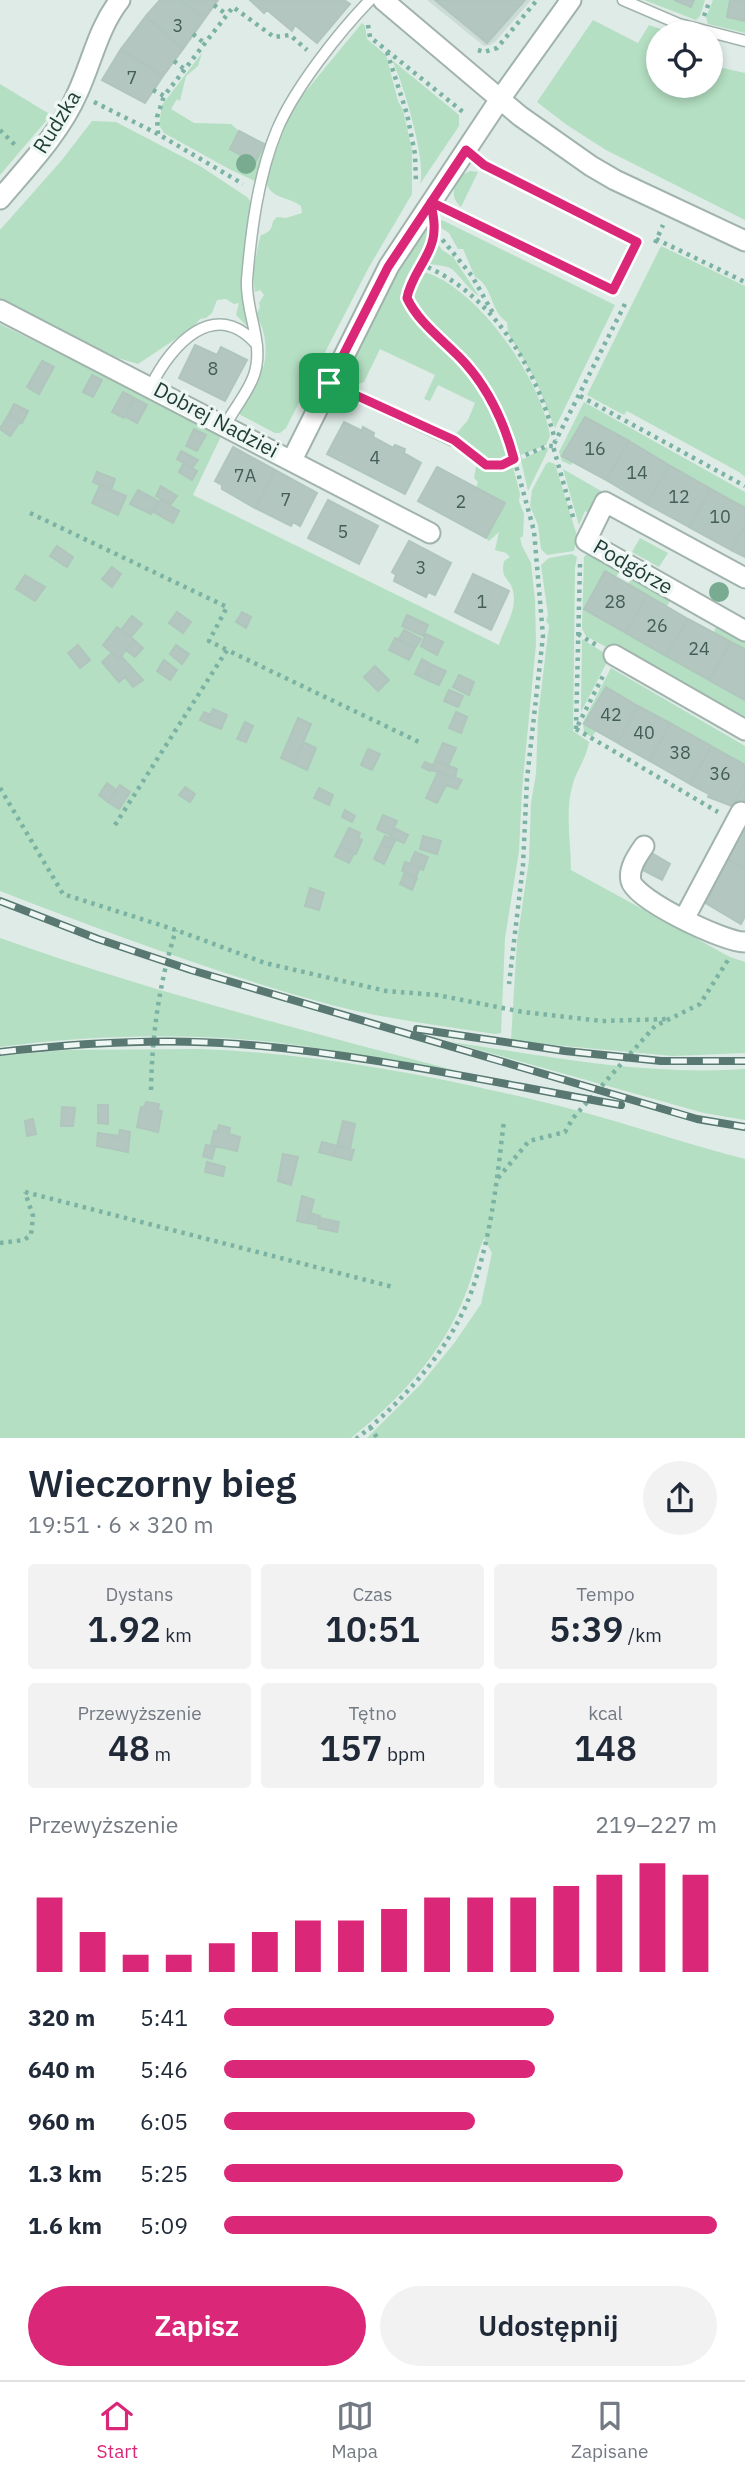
<!DOCTYPE html>
<html lang="pl">
<head>
<meta charset="utf-8">
<style>
	:root { --surface:#fff; --page:#f2f2f3; --text:#1f2937; --muted:#747a83; --line:#e0e1e3; --accent:#db2777 }
	body { margin:0; font-family:"IBM Plex Sans",sans-serif; background:var(--page); color:var(--text); height:100vh; display:flex; flex-direction:column; font-size:26px; white-space:nowrap }
	* { box-sizing:border-box; margin:0 }
	p { font-size:23px; color:var(--muted) }
	.icon { flex:none; width:38px; height:38px; fill:none; stroke:currentColor; stroke-width:2; stroke-linecap:round; stroke-linejoin:round }
	.map { position:relative; height:1438px; overflow:hidden }
	.side { display:flex; flex-direction:column; background:var(--surface); flex:1 }
	.side>* { flex:none }
	.buttons { position:absolute; left:646px; top:21px; display:grid; gap:14px }
	.buttons a { display:grid; place-items:center; width:77px; height:77px; border-radius:50%; background:var(--surface); box-shadow:0 4px 10px #0003; font-size:35px }
	.pin { position:absolute; display:grid; place-items:center; width:60px; height:60px; color:#fff; margin:-30px; border-radius:14px; box-shadow:0 4px 10px #0006 }
	.round { display:grid; place-items:center; flex:none; width:74px; height:74px; border-radius:37px; background:var(--page) }
	.head { display:flex; align-items:center; justify-content:space-between; height:119px; padding:0 28px }
	h1 { font-size:38px; font-weight:600; line-height:52px }
	.stats { display:grid; grid-template-columns:repeat(3,1fr); gap:10px; height:119px; padding:7px 28px }
	.stats div { display:grid; align-content:center; border-radius:7px; background:var(--page); text-align:center }
	.stats b { font-size:35px; font-weight:600 }
	.stats small { font-size:19px; font-weight:400 }
	.stats p { font-size:19px }
	.chart { height:196px; padding:14px 28px }
	.chart p { display:flex; justify-content:space-between }
	.chart svg { width:100%; height:126px; margin-top:7px; stroke:var(--accent); stroke-width:6 }
	.cta { display:flex; gap:14px; margin-top:auto; padding:14px 28px }
	.cta a { flex:1; height:80px; border-radius:42px; background:var(--accent); color:#fff; font-size:28px; font-weight:600; line-height:80px; text-align:center }
	.cta a+a { background:var(--page); color:var(--text) }
	ul { padding:0 28px; list-style:none; font-size:23px }
	li { display:grid; grid-template-columns:112px 84px 1fr; align-items:center; height:52px }
	li i { height:18px; border-radius:9px; background:var(--accent) }
	.menu { display:flex; justify-content:space-around; align-items:center; height:98px; border-top:2px solid var(--line); background:var(--surface); font-size:19px; color:var(--muted) }
	.menu a { display:grid; justify-items:center; gap:4px }
	.menu .selected { color:var(--accent) }
	.map>svg:first-child { display:block }
	.built { fill:#ccdbd5 }
	.green { fill:#b4dfc2 }
	.building { fill:#b3c6bf; stroke:#b0c5bd; stroke-width:2 }
	.lines { fill:none; stroke-linecap:round; stroke-linejoin:round }
	.lane-casing { stroke:#a1b3ad; stroke-width:13 }
	.street-casing { stroke:#a1b3ad; stroke-width:23 }
	.path { stroke:#7bb2a3; stroke-width:4.5; stroke-dasharray:3.5 5; stroke-linecap:butt }
	.lane { stroke:#fff; stroke-width:10 }
	.street { stroke:#fff; stroke-width:19 }
	.rail-casing { stroke:#587871; stroke-width:8 }
	.rail { stroke:#eef7f3; stroke-width:5; stroke-dasharray:16; stroke-linecap:butt }
	.tree { fill:#78ab8f }
	.route-casing { stroke:#fff; stroke-width:14 }
	.route { stroke:#db2777; stroke-width:9 }
	.labels { text-anchor:middle; stroke-width:7; stroke-linejoin:round; paint-order:stroke }
	.number-label { font-size:18px; fill:#435e58 }
	.street-label { font-size:21px; fill:#1e3c35; stroke:#eef7f3 }
</style>
</head>
<body>
<div class="map">
<svg width="745" height="1439" viewBox="0 0 745 1439">
	<rect width="100%" height="100%" fill="#deebe6"/>
	<path class="built" d="M427,0h104l-35,41 -6,4 -6,1z"/>
	<path class="green" d="M644,0h61l-5,16 -4,4z
		M713,0h17l-3,17 18,4v12l-37,-9 -2,-6z
		M593,20l45,23 11,-18 23,8h-14v53h52l1,-40 7,2 -4,18 31,7v147l-139,-70 -39,-25 -30,-23z
		M362,23l3,3 2,13 19,16 12,46 5,9 9,40v44l-43,73 -83,161 -6,5h-5l-38,-20 6,-5 6,-15 5,-5 8,-22 1,2c5,-14 3,-39 -7,-52l4,-9 -1,-4 5,-8 -4,-5 -5,2 -2,-19 6,-32 2,-6c8,-2 11,-6 12,-14l4,-4 9,1 16,-5 -1,-7c-13,-10 -35,-7 -35,-29l27,-70z
		M202,53l-4,13 -12,10 -6,25 -3,-2 -6,10 23,14 37,1 8,7 -9,18 24,14 10,-19 4,-2 -10,38 -3,1 -24,-11 -67,-37 -5,-8 3,-20z
		M392,60l67,55v11l-39,58c7,-22 -17,-102 -28,-124z
		M0,84l51,31 -51,60z
		M92,121l24,1 84,44 47,31 5,7 -10,86 7,34 -2,2 -11,-11 3,-12 -5,1 -8,-5 -9,1 -5,13 -6,5 -6,1 -8,9 -54,36 -23,-7 -115,-58v-69l62,-70z
		M470,171l8,1 -17,35c-11,-10 -8,-19 -1,-31z
		M436,219l8,2 171,84 -60,123 -19,-47 -28,-48 -1,-11c-17,-10 -14,-37 -32,-45l-12,-28h-5l-9,-16 -11,-7z
		M427,223l4,7c1,25 -30,44 -27,69 3,23 41,48 56,64 9,9 16,20 23,31 20,31 28,65 37,100l-1,7 5,13 -1,22 -3,2 2,8 9,17 4,37 1,44 -14,146 -3,61 -14,87 -4,95 -6,1c-59,-9 -119,-16 -178,-33 -107,-30 -213,-70 -317,-110v-567l222,110 -29,61 306,150c5,-17 19,-35 14,-54 -3,-14 -13,-11 -9,-30l6,-4 -4,-4 -11,-3 4,-18 -10,9 -3,-3 18,-35 -28,-15 2,-6 -4,-4 3,-16 -4,-3 -4,-13 -13,-12 12,-14 7,-17 -37,-18 -8,16 -6,-2 11,-24 -55,-26 -16,33 -6,2 -10,-2 -3,-9 53,-103z
		M436,241l6,9 11,7 26,39c-11,-6 -21,-24 -29,-28 -6,-3 -17,-3 -23,-5z
		M661,246l84,40v191l-6,-5 -112,-61 -3,4 -37,-20z
		M424,272c55,16 118,109 126,164l-4,9 -25,10 -3,-2 -20,-48 -20,-32 -61,-64 -5,-17 7,-19z
		M584,402l161,90v16l-160,-90 -23,38 11,6 -2,3 -9,-4 -3,-9z
		M547,447l1,3 -20,41 -7,-31z
		M549,462l6,2 22,72 -3,15 -27,4 -6,-6 -3,-24 -8,-19 2,-16 14,-26z
		M563,469l38,22 -9,23 -7,-3 -6,14z
		M640,538l28,15 -9,14 -27,-15z
		M589,552l33,15 -6,10 -11,-6 -21,38 161,91v23l-159,-87 -4,-7 2,-72z
		M572,554l5,3 -2,11 -2,163 16,11c-3,18 -13,28 -17,45 -7,26 -1,57 -1,83l159,87 15,5v91l-72,3 -162,-15 6,-99 12,-82 2,-57 5,-29 2,-57 11,-92 -3,-4 2,-6 -7,-50 8,-7z
		M635,573l38,23 -6,10 -39,-22z
		M718,622l27,12v15l-31,-17z
		M582,639l24,15 2,6 -27,52z
		M611,668l134,78v19l-139,-78 -21,37 11,7 -4,6 -8,-4 -1,-11z
		M0,938c154,55 314,95 472,137 -56,-10 -112,-21 -168,-29 -101,-14 -204,-12 -304,1z
		M451,1042c97,14 196,34 294,27v51l-41,-7z
		M199,1049c113,4 226,25 336,51 71,16 140,41 210,59v279h-378l54,-54 34,-42 26,-38 11,-51 -8,-15c-8,18 -11,39 -19,57 -21,57 -68,107 -114,143h-351v-382l65,-6z"/>
	<path class="building" d="M160,0h20l25,18 -22,31 -37,-33z
		M180,0h38l-13,18z
		M250,0h94l6,4 -33,39 -22,-18 -3,6 -25,-21 -3,3z
		M435,0h90l-38,43z
		M674,0h20l-3,7z
		M730,0h15v21l-18,-4z
		M146,16l37,33 -20,27 -42,-27z
		M121,49l42,27 -18,27 -43,-23z
		M239,131l25,13 -9,19 -25,-14z
		M195,345l22,10 4,-8 26,13 -22,41 -46,-23z
		M42,361l12,6 -15,27 -12,-7z
		M92,375l10,5 -9,17 -10,-5z
		M123,392l11,6 -10,20 -12,-6z
		M134,398l13,7 -10,18 -12,-7z
		M14,404l14,7 -6,12 -13,-9z
		M9,414l11,8 -10,14 -10,-7z
		M585,417l44,24 -23,39 -44,-24z
		M344,422l18,9 1,-4 11,6 -1,4 20,11 2,-3 10,4 -1,4 17,10 -16,31 -78,-40z
		M194,429l12,6 -9,16 -11,-5z
		M629,441l40,24 -22,39 -41,-24z
		M233,447l42,23 -20,38 -33,-19v-4l-7,-4z
		M181,451l17,9 -6,8 -15,-9z
		M184,463l13,8 -5,9 -13,-8z
		M669,465l42,24 -22,38 -42,-23z
		M437,467l68,36 -19,35 -68,-37z
		M275,470l42,23 -17,33 -7,-4 -2,4 -36,-18z
		M97,472l18,7 -4,11 -18,-8z
		M100,485l26,11 -8,19 -26,-12z
		M161,486l16,10 -6,8 -15,-8z
		M711,489l34,19v18l-14,24 -42,-23z
		M138,490l20,11 -7,13 -21,-10z
		M160,500l19,11 -6,12 -19,-11z
		M328,500l50,26 -19,38 -51,-26z
		M745,526v31l-14,-7z
		M409,541l42,22 -16,32 -7,-3 -2,5 -32,-16 2,-6 -4,-3z
		M57,546l16,11 -6,10 -17,-11z
		M112,567l9,7 -9,13 -10,-8z
		M605,571l42,24 -21,38 -42,-24z
		M473,574l36,17 -18,39 -36,-18z
		M25,575l20,12 -10,14 -19,-12z
		M647,595l41,24 -22,37 -40,-23z
		M177,612l14,10 -8,11 -14,-10z
		M242,612l9,5 -5,11 -10,-6z
		M407,615l21,10 -5,11 -21,-10z
		M132,616l10,8 -12,14 -9,-8z
		M688,619l43,23 -22,38 -43,-24z
		M117,627l17,13 -15,19 -16,-14z
		M404,630l17,9 -6,9 -17,-8z
		M426,634l17,8 -6,13 -16,-9z
		M395,638l20,10 -6,12 -20,-10z
		M134,640l9,8 -8,9 -9,-7z
		M731,642l14,7v51l-36,-20z
		M78,645l12,15 -10,8 -12,-15z
		M176,645l13,9 -7,10 -12,-10z
		M112,653l7,6 2,-3 22,24 -10,7 -8,-10 -6,5 -17,-20z
		M422,659l10,6 -7,14 -10,-5z
		M164,660l13,10 -7,10 -13,-9z
		M432,665l14,6 -7,14 -14,-6z
		M375,666l14,14 -11,11 -14,-14z
		M459,675l15,7 -5,13 -16,-8z
		M606,687l32,19 -20,37 -34,-19z
		M449,690l14,6 -5,11 -14,-6z
		M638,706l32,17 -20,38 -32,-18z
		M213,709l14,6 -6,14 -15,-6z
		M204,712l6,3 -4,8 -6,-3z
		M456,712l11,5 -6,16 -12,-5z
		M298,718l13,6 -17,40 -13,-6z
		M245,722l8,4 -7,16 -9,-3z
		M670,723l41,23 -21,38 -40,-23z
		M303,742l13,6 -9,22 -13,-6z
		M443,743l13,5 -8,18 -13,-5z
		M711,746l34,19v18l-13,23 -24,-9 1,-3 -19,-10z
		M368,749l12,5 -8,16 -11,-5z
		M435,761l22,8 -2,9 -24,-8z
		M425,762l7,3 -2,6 -8,-4z
		M438,772l24,8 -5,9 -11,-4 -9,18 -11,-5z
		M107,783l9,7 -8,12 -9,-7z
		M745,783v31l-13,-8z
		M120,785l10,7 -11,17 -11,-7z
		M185,787l10,7 -5,8 -11,-7z
		M319,788l14,7 -4,10 -15,-7z
		M345,810l10,6 -3,6 -10,-5z
		M383,815l14,6 -7,14 -13,-6z
		M741,826l4,1v42l-18,-10 11,-19 -3,-3z
		M349,828l11,5 -2,5 4,2 -6,14 -16,-8z
		M394,828l14,7 -4,8 -14,-6z
		M385,836l10,5 -4,8 -10,-5z
		M423,836l18,5 -4,13 -17,-5z
		M381,844l10,5 -7,15 -10,-5z
		M340,846l14,7 -5,10 -14,-7z
		M415,852l13,5 -5,13 -13,-6z
		M650,852l20,12 -8,16 -21,-11z
		M727,859l18,10v47l-4,8 -39,-23z
		M405,862l15,6 -4,9 -14,-6z
		M405,872l12,6 -5,12 -12,-6z
		M310,888l14,5 -5,17 -14,-4z
		M146,1102l13,2 -1,6 4,1 -4,21 -21,-5 4,-20h3z
		M98,1105h10v19l-10,-1z
		M62,1107l13,1 -2,18h-12z
		M33,1119l3,15 -9,2 -2,-15z
		M343,1121l12,3 -5,25 -13,-3z
		M219,1125l11,3 -1,6 11,3 -3,14 -26,-6 3,-14 3,1z
		M120,1130l10,2 -2,20 -31,-6 1,-13 21,3z
		M322,1142l15,4 -3,10 -15,-4z
		M206,1145l9,2 -3,12 -9,-3z
		M337,1146l17,4 -3,10 -17,-4z
		M283,1154l15,3 -7,28 -13,-4z
		M207,1162l18,5 -2,9 -18,-4z
		M302,1196l12,4 -6,23 -11,-2z
		M310,1213l10,3 -2,9 -10,-2z
		M320,1218l19,4 -2,10 -19,-4z"/>
	<g class="lines">
		<defs>
			<path id="lane" d="M623,0l56,24 66,17
				M431,202l182,88 24,-48 -153,-77 -18,-15
				M330,383l124,58
				M151,386c20,-41 64,-90 106,-41
				M225,426c9,-18 23,-33 29,-51 11,-32 -9,-63 -7,-95 4,-49 11,-104 30,-150 17,-41 62,-98 93,-130"/>
			<path id="street" d="M383,0l137,116 71,50 24,14 130,61
				M0,199c27,-32 60,-66 77,-105 15,-32 21,-66 43,-94
				M0,310l430,223
				M292,460l97,-194 111,-167 71,-99
				M745,578l-140,-76 -19,39 159,90
				M614,655l131,75
				M644,846c-7,10 -16,23 -13,35 4,19 95,62 114,61
				M684,919l57,-107"/>
		</defs>
		<use href="#lane" class="lane-casing"/>
		<use href="#street" class="street-casing"/>
		<path class="path" d="M214,5l12,9
			M704,16l6,-16
			M368,25l2,12 93,75v4
			M193,34l11,9
			M478,50l6,2 13,-4 40,-48
			M387,52l20,62 8,40 1,28
			M174,61l10,8
			M153,90l11,6 69,-89 41,30 16,-2 17,15
			M94,102l64,32 85,50
			M0,130l16,16
			M158,134l-1,-17 7,-21
			M437,233l35,43 22,39
			M656,239l89,43
			M655,243l8,-18
			M423,260l-14,27 -2,11 12,19 47,47 34,53 9,23 25,91 9,105 -16,143 -4,86 -14,119
			M420,264c72,28 117,105 135,176
			M580,396l165,90
			M465,449l21,16h16l45,-19h6
			M30,513l197,94 -18,34 18,9
			M573,517l-20,-71 72,-142
			M578,634l20,12
			M578,725l26,-51
			M576,729l4,-166
			M576,729l142,83
			M0,788l63,106 113,36 89,33 121,28 51,4 86,17 79,9 67,-2
			M115,825l112,-175 192,92
			M151,1090c1,-55 8,-107 25,-160
			M498,1178l31,-37 36,-9 8,-14 82,-92 45,-22 28,-44
			M25,1192l368,95
			M0,1243l24,-3 7,-5 2,-19 -8,-24
			M370,1427l8,12
			M356,1439c46,-37 91,-86 113,-141 22,-56 28,-118 35,-178"/>
		<use href="#lane" class="lane"/>
		<use href="#street" class="street"/>
		<defs>
			<path id="rail" d="M0,901l98,38 93,31 506,149 48,8
				M417,1029l148,22 96,10h84
				M0,1052c79,-9 159,-14 238,-8 129,10 256,39 383,61"/>
		</defs>
		<use href="#rail" class="rail-casing"/>
		<use href="#rail" class="rail"/>
	</g>
	<g class="tree">
		<circle cx="246" cy="164" r="10"/>
		<circle cx="719" cy="592" r="10"/>
	</g>
	<g class="lines">
		<defs>
			<path id="route" d="M329,383l125,57 32,25h16l12,-6c-9,-34 -25,-69 -49,-96 -19,-21 -46,-39 -58,-65 4,-24 27,-44 27,-68 1,-9 -2,-19 -3,-28l182,88 24,-48 -153,-77 -18,-15 -78,117 -59,116"/>
		</defs>
		<use href="#route" class="route-casing"/>
		<use href="#route" class="route"/>
	</g>
	<g class="labels">
		<g class="number-label">
			<text x="178" y="32">3</text>
			<text x="132" y="84">7</text>
			<text x="213" y="375">8</text>
			<text x="595" y="455">16</text>
			<text x="375" y="464">4</text>
			<text x="637" y="479">14</text>
			<text x="245" y="482">7A</text>
			<text x="679" y="503">12</text>
			<text x="286" y="506">7</text>
			<text x="461" y="508">2</text>
			<text x="720" y="523">10</text>
			<text x="343" y="538">5</text>
			<text x="421" y="574">3</text>
			<text x="482" y="608">1</text>
			<text x="615" y="608">28</text>
			<text x="657" y="632">26</text>
			<text x="699" y="655">24</text>
			<text x="611" y="721">42</text>
			<text x="644" y="739">40</text>
			<text x="680" y="759">38</text>
			<text x="720" y="780">36</text>
		</g>
		<g class="street-label">
			<text transform="translate(57 122) rotate(-58)" y="7">Rudzka</text>
			<text transform="translate(216 420) rotate(28)" y="7">Dobrej Nadziei</text>
			<text transform="translate(633 567) rotate(30)" y="7">Podgórze</text>
		</g>
	</g>
</svg>
<div class="buttons">
<a><svg class="icon" aria-label="locate" viewBox="0 0 24 24"><circle cx="12" cy="12" r="6"/><path d="M12 2v4M12 18v4M2 12h4M18 12h4"/></svg></a>
</div>
<div class="pin" style="left:329px;top:383px;background:#1e9e55"><svg class="icon" aria-label="arrive" viewBox="0 0 24 24"><path d="M6 21V4h12l-3 4 3 4H6"/></svg></div>
</div>
<section class="side">
<div class="head"><div><h1>Wieczorny bieg</h1><p>19:51 · 6 × 320 m</p></div><a class="round"><svg class="icon" aria-label="share" viewBox="0 0 24 24"><path d="M12 15V3M7 8l5-5 5 5M5 13v7h14v-7"/></svg></a></div>
<div class="stats">
<div><p>Dystans</p><b>1.92<small> km</small></b></div>
<div><p>Czas</p><b>10:51</b></div>
<div><p>Tempo</p><b>5:39<small> /km</small></b></div>
</div>
<div class="stats">
<div><p>Przewyższenie</p><b>48<small> m</small></b></div>
<div><p>Tętno</p><b>157<small> bpm</small></b></div>
<div><p>kcal</p><b>148</b></div>
</div>
<div class="chart"><p><span>Przewyższenie</span>219–227 m</p>
<svg viewBox="0 0 160 44" preserveAspectRatio="none"><path d="M5 44V18M15 44V30M25 44V38M35 44V38M45 44V34M55 44V30M65 44V26M75 44V26M85 44V22M95 44V18M105 44V18M115 44V18M125 44V14M135 44V10M145 44V6M155 44V10"/></svg>
</div>
<ul>
<li><b>320 m</b>5:41<i style="width:67%"></i></li>
<li><b>640 m</b>5:46<i style="width:63%"></i></li>
<li><b>960 m</b>6:05<i style="width:51%"></i></li>
<li><b>1.3 km</b>5:25<i style="width:81%"></i></li>
<li><b>1.6 km</b>5:09<i style="width:100%"></i></li>
</ul>
<div class="cta"><a>Zapisz</a><a>Udostępnij</a></div>
</section>
<nav class="menu">
<a class="selected"><svg class="icon" aria-label="home" viewBox="0 0 24 24"><path d="M3 11l9-7 9 7M6 9v11h12V9"/></svg>Start</a>
<a><svg class="icon" aria-label="map" viewBox="0 0 24 24"><path d="M3 6l6-2 6 2 6-2v14l-6 2-6-2-6 2zM9 4v14M15 6v14"/></svg>Mapa</a>
<a><svg class="icon" aria-label="saved" viewBox="0 0 24 24"><path d="M7 4h10v16l-5-4-5 4z"/></svg>Zapisane</a>
</nav>
</body>
</html>
